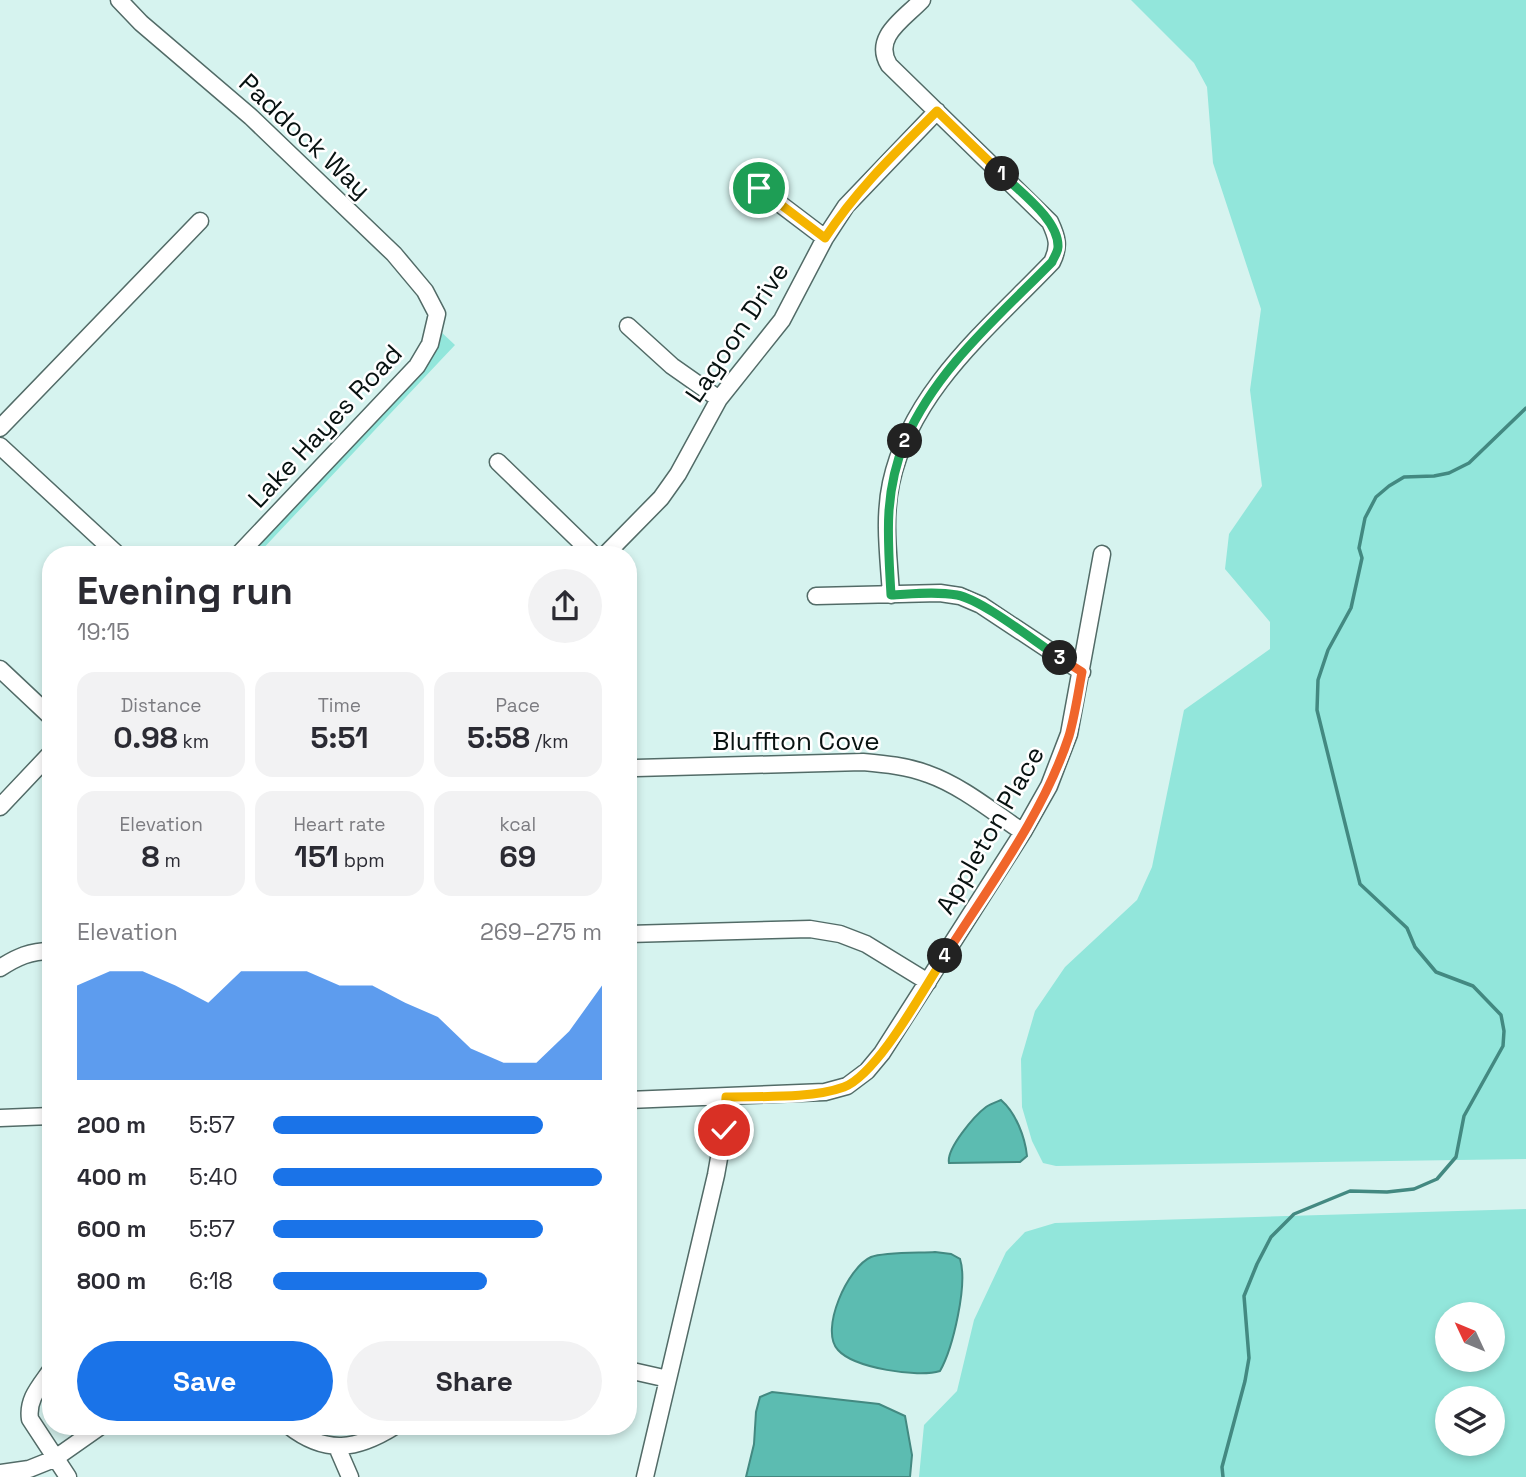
<!DOCTYPE html>
<html lang="en">
<head>
<meta charset="utf-8">
<style>
	:root { --surface:#fff; --page:#f2f2f3; --text:#2b2b33; --muted:#7c7c81; --accent:#1a73e8 }
	body { margin:0; font-family:"Space Grotesk",sans-serif; background:var(--page); color:var(--text); height:100vh; display:flex; flex-direction:column; font-size:26px; white-space:nowrap }
	* { box-sizing:border-box; margin:0 }
	p { font-size:23px; color:var(--muted) }
	.icon { flex:none; width:38px; height:38px; fill:none; stroke:currentColor; stroke-width:2; stroke-linecap:round; stroke-linejoin:round }
	.map { position:relative; flex:1; overflow:hidden }
	.drawer { position:absolute; left:42px; top:546px; width:595px; height:889px; display:flex; flex-direction:column; background:var(--surface); border-radius:28px; box-shadow:0 4px 10px #0003 }
	.drawer>* { flex:none }
	.needle { width:46px; rotate:314deg }
	.buttons { position:absolute; left:1435px; top:1302px; display:grid; gap:14px }
	.buttons a { display:grid; place-items:center; width:70px; height:70px; border-radius:50%; background:var(--surface); box-shadow:0 4px 10px #0003; font-size:35px }
	.pin { position:absolute; display:grid; place-items:center; width:60px; height:60px; color:#fff; margin:-30px; border:4px solid #fff; border-radius:50%; box-shadow:0 2px 7px #0007 }
	.km { position:absolute; width:35px; height:35px; margin:-18px; border-radius:50%; background:#222; color:#fff; font-size:19px; line-height:35px; text-align:center }
	.round { display:grid; place-items:center; flex:none; width:74px; height:74px; border-radius:37px; background:var(--page) }
	.headline { display:flex; align-items:center; justify-content:space-between; height:119px; padding:0 35px }
	h1 { font-size:38px; font-weight:600; line-height:52px }
	.figures { display:grid; grid-template-columns:repeat(3,1fr); gap:10px; height:119px; padding:7px 35px }
	.figures div { display:grid; align-content:center; border-radius:18px; background:var(--page); text-align:center }
	.figures b { font-size:30px; font-weight:600 }
	.figures small { font-size:19px; font-weight:400 }
	.figures p { font-size:19px }
	.chart { height:196px; padding:14px 35px }
	.chart p { display:flex; justify-content:space-between }
	.chart svg { width:100%; height:126px; margin-top:7px; fill:var(--accent); opacity:.7 }
	.button { display:flex; gap:14px; margin-top:auto; padding:14px 35px }
	.button a { flex:1; height:80px; border-radius:42px; background:var(--accent); color:#fff; font-size:28px; font-weight:600; line-height:80px; text-align:center }
	.button a+a { background:var(--page); color:var(--text) }
	ul { padding:0 35px; list-style:none; font-size:23px }
	li { display:grid; grid-template-columns:112px 84px 1fr; align-items:center; height:52px }
	li i { height:18px; border-radius:9px; background:var(--accent) }
	.map>svg:first-child { display:block }
	.green { fill:#92e6db; fill-rule:evenodd }
	.water { fill:#5cbcb1; stroke:#438981; stroke-width:2 }
	.lines { fill:none; stroke-linecap:round; stroke-linejoin:round }
	.stream { stroke:#438981; stroke-width:3.5 }
	.minor-casing { stroke:#526b67; stroke-width:19 }
	.minor { stroke:#fff; stroke-width:16 }
	.split-1-casing { stroke:#fff; stroke-width:14 }
	.split-2-casing { stroke:#fff; stroke-width:14 }
	.split-3-casing { stroke:#fff; stroke-width:14 }
	.split-4-casing { stroke:#fff; stroke-width:14 }
	.split-5-casing { stroke:#fff; stroke-width:14 }
	.split-1 { stroke:#f5b400; stroke-width:9 }
	.split-2 { stroke:#22a559; stroke-width:9 }
	.split-3 { stroke:#22a559; stroke-width:9 }
	.split-4 { stroke:#f0652b; stroke-width:9 }
	.split-5 { stroke:#f5b400; stroke-width:9 }
	.labels { text-anchor:middle; stroke-width:5; stroke-linejoin:round; paint-order:stroke }
	.street-label { font-size:26px; fill:#081211; stroke:#fff }
</style>
</head>
<body>
<div class="map">
<svg width="1526" height="1477" viewBox="0 0 1526 1477">
	<rect width="100%" height="100%" fill="#d6f3ef"/>
	<path class="green" d="M1131,0h395v1159l-470,7 -13,-3 -11,-22 -10,-34 -1,-48 14,-48 30,-44 72,-67 15,-33 32,-157 86,-61v-27l-45,-53 4,-35 33,-48 -12,-96 11,-81 -48,-146 -6,-76 -13,-24z
		M439,330l16,15 -198,210h-9z
		M1526,1209v268h-607l5,-52 33,-34 17,-71 32,-68 19,-20 30,-9zM1493,1314v46h-46v-46zM1493,1398v46h-46v-46z"/>
	<path class="water" d="M1001,1100c15,13 24,37 26,56l-7,6 -71,1c-3,-14 25,-47 37,-56 4,-3 10,-5 15,-7z
		M935,1252l16,2 9,5c8,25 -7,89 -20,112 -22,7 -86,-3 -102,-21 -19,-20 10,-83 33,-93 13,-5 49,-4 64,-5z
		M772,1392l107,12 26,12 7,39 -2,22h-164l8,-33 2,-32 4,-15z"/>
	<g class="lines">
		<path class="stream" d="M1223,1477l-1,-10 23,-86 4,-23 -5,-62 13,-32 14,-27 23,-23 56,-23 37,1 27,-3 23,-10 19,-22 8,-41 39,-70 1,-15 -3,-16 -28,-29 -37,-14 -21,-25 -8,-19 -47,-44 -43,-174 1,-30 10,-30 23,-42 11,-50 -3,-10 6,-30 11,-21 13,-11 15,-9 30,-1 15,-3 20,-10 57,-55"/>
		<defs>
			<path id="minor" d="M119,0l22,23 110,94 143,137 31,37 12,23 -7,30 -13,22 -179,189
				M759,188l66,50
				M628,326l44,40 47,33
				M0,428l200,-207
				M0,446l118,109
				M498,462l96,93
				M605,555l56,-57 17,-24 41,-75 63,-79 43,-82 21,-32 91,-95
				M891,595c-2,-36 -8,-75 0,-112 20,-93 98,-155 161,-221 8,-16 5,-25 -2,-40l-161,-157c-17,-28 15,-46 33,-65
				M816,596l124,-3 20,3 21,9 101,67
				M0,669l51,48
				M636,768l227,-6c22,2 44,4 65,12 34,12 65,38 95,58
				M0,807l51,-54
				M628,934l182,-5 30,5 26,10 62,38
				M0,968c17,-11 30,-17 51,-17
				M628,1100l197,-8 22,-6 20,-15 15,-18 141,-221 26,-46 20,-52 33,-180
				M0,1118l51,-2
				M51,1370c-11,16 -24,29 -21,49l38,58
				M628,1370l40,9
				M289,1426c37,29 68,24 106,0
				M337,1447l13,30
				M0,1473l29,-4 25,-10 47,-33
				M645,1477l71,-302 8,-45 2,-33"/>
		</defs>
		<use href="#minor" class="minor-casing"/>
		<use href="#minor" class="minor"/>
	</g>
	<g class="lines">
		<defs>
			<path id="split-1" d="M759,188l66,50c32,-49 71,-86 112,-127l65,63"/>
			<path id="split-2" d="M905,441c31,-72 93,-124 147,-179 2,-5 6,-10 6,-15 1,-27 -38,-55 -56,-73"/>
			<path id="split-3" d="M905,441c-22,53 -17,99 -14,154 21,-1 44,-4 66,0 26,5 78,47 103,63"/>
			<path id="split-4" d="M945,956c44,-70 98,-141 124,-220 6,-21 9,-43 13,-64l-22,-14"/>
			<path id="split-5" d="M724,1130l2,-33c36,-1 85,2 118,-10 34,-13 80,-99 101,-131"/>
		</defs>
		<use href="#split-1" class="split-1-casing"/>
		<use href="#split-2" class="split-2-casing"/>
		<use href="#split-3" class="split-3-casing"/>
		<use href="#split-4" class="split-4-casing"/>
		<use href="#split-5" class="split-5-casing"/>
		<use href="#split-1" class="split-1"/>
		<use href="#split-2" class="split-2"/>
		<use href="#split-3" class="split-3"/>
		<use href="#split-4" class="split-4"/>
		<use href="#split-5" class="split-5"/>
	</g>
	<g class="labels">
		<g class="street-label">
			<text transform="translate(305 136) rotate(43)" y="9">Paddock Way</text>
			<text transform="translate(737 332) rotate(-56)" y="9">Lagoon Drive</text>
			<text transform="translate(325 426) rotate(-47)" y="9">Lake Hayes Road</text>
			<text x="796" y="750">Bluffton Cove</text>
			<text transform="translate(990 830) rotate(-60)" y="9">Appleton Place</text>
		</g>
	</g>
</svg>
<div class="buttons">
<a><svg class="needle" viewBox="-14 -14 28 28"><path d="M0-13l5 13h-10z" fill="#e53935"/><path d="M0 13l5-13h-10z" fill="#7c7c81"/></svg></a>
<a><svg class="icon" aria-label="layers" viewBox="0 0 24 24"><path d="M12 4l9 5-9 5-9-5zM3 14l9 5 9-5"/></svg></a>
</div>
<div class="pin" style="left:759px;top:188px;background:#1e9e55"><svg class="icon" aria-label="arrive" viewBox="0 0 24 24"><path d="M6 21V4h12l-3 4 3 4H6"/></svg></div>
<div class="pin" style="left:724px;top:1130px;background:#d93025"><svg class="icon" aria-label="check" viewBox="0 0 24 24"><path d="M5 12l5 5 9-10"/></svg></div>
<b class="km" style="left:1002px;top:174px">1</b>
<b class="km" style="left:905px;top:441px">2</b>
<b class="km" style="left:1060px;top:658px">3</b>
<b class="km" style="left:945px;top:956px">4</b>
<section class="drawer">
<div class="headline"><div><h1>Evening run</h1><p>19:15</p></div><a class="round"><svg class="icon" aria-label="share" viewBox="0 0 24 24"><path d="M12 15V3M7 8l5-5 5 5M5 13v7h14v-7"/></svg></a></div>
<div class="figures">
<div><p>Distance</p><b>0.98<small> km</small></b></div>
<div><p>Time</p><b>5:51</b></div>
<div><p>Pace</p><b>5:58<small> /km</small></b></div>
</div>
<div class="figures">
<div><p>Elevation</p><b>8<small> m</small></b></div>
<div><p>Heart rate</p><b>151<small> bpm</small></b></div>
<div><p>kcal</p><b>69</b></div>
</div>
<div class="chart"><p><span>Elevation</span>269–275 m</p>
<svg viewBox="0 0 160 44" preserveAspectRatio="none"><path d="M0 44V11L10 6L20 6L30 11L40 17L50 6L60 6L70 6L80 11L90 11L100 17L110 22L120 33L130 38L140 38L150 27L160 11V44z"/></svg>
</div>
<ul>
<li><b>200 m</b>5:57<i style="width:82%"></i></li>
<li><b>400 m</b>5:40<i style="width:100%"></i></li>
<li><b>600 m</b>5:57<i style="width:82%"></i></li>
<li><b>800 m</b>6:18<i style="width:65%"></i></li>
</ul>
<div class="button"><a>Save</a><a>Share</a></div>
</section>
</div>
</body>
</html>
